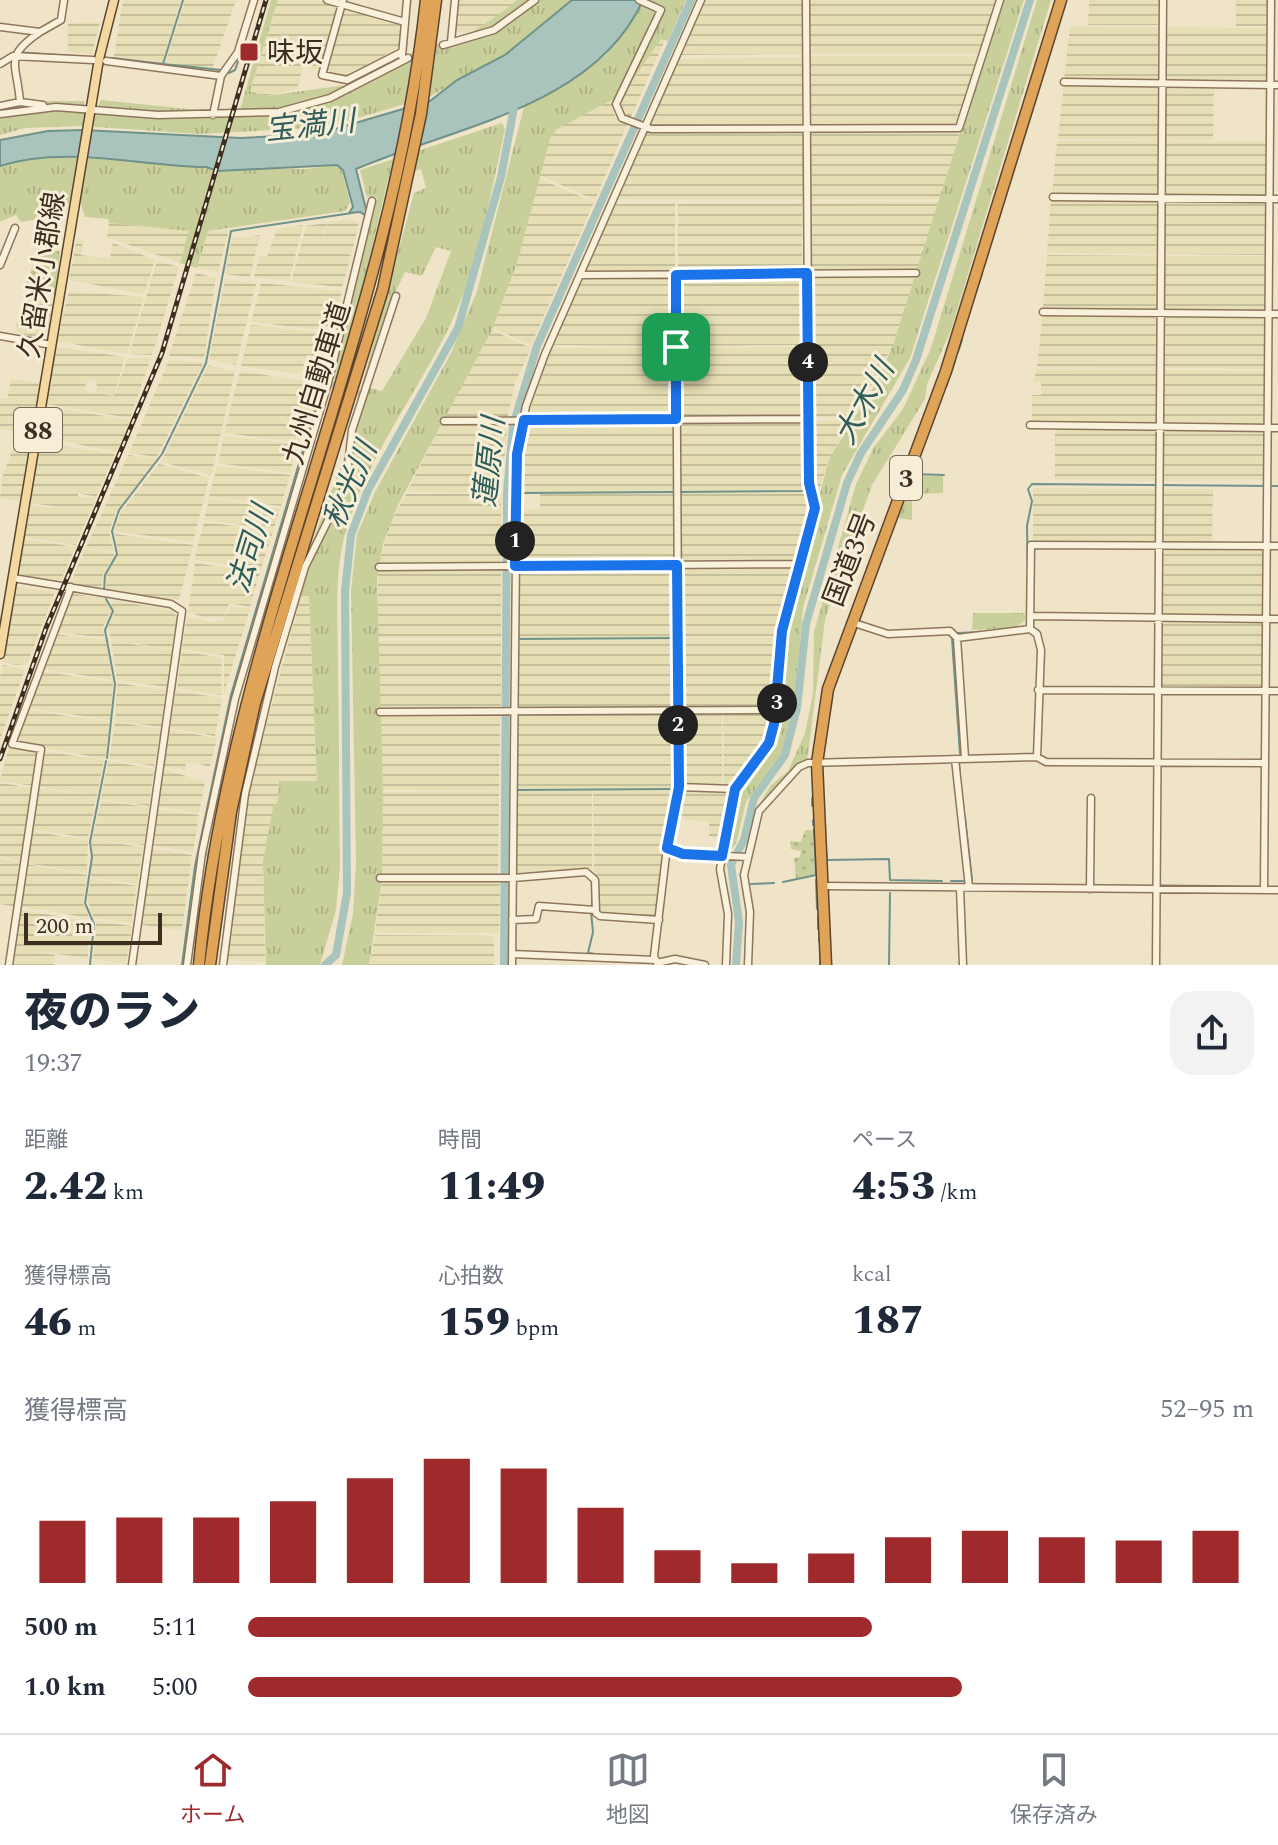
<!DOCTYPE html>
<html lang="ja">
<head>
<meta charset="utf-8">
<style>
	:root { --surface:#fff; --page:#f2f2f3; --text:#1f2937; --muted:#747a83; --line:#e0e1e3; --accent:#9e2a2b }
	body { margin:0; font-family:Spectral,"Noto Sans JP",serif; background:var(--page); color:var(--text); height:100vh; display:flex; flex-direction:column; font-size:30px; white-space:nowrap }
	* { box-sizing:border-box; margin:0 }
	p { font-size:26px; color:var(--muted) }
	.icon { flex:none; width:44px; height:44px; fill:none; stroke:currentColor; stroke-width:2; stroke-linecap:round; stroke-linejoin:round }
	.map { position:relative; height:965px; overflow:hidden }
	.sheet { display:flex; flex-direction:column; background:var(--surface); flex:1 }
	.sheet>* { flex:none }
	.scale { position:absolute; left:24px; bottom:20px; width:138px; box-sizing:border-box; padding-left:8px; border:4px solid #3d2e20; border-top:0; font-size:22px; line-height:28px; white-space:nowrap; color:#3d2e20; -webkit-text-stroke:6px #f7eed8; paint-order:stroke }
	.pin { position:absolute; display:grid; place-items:center; width:68px; height:68px; color:#fff; margin:-34px; border-radius:16px; box-shadow:0 4px 12px #0006 }
	.km { position:absolute; width:40px; height:40px; margin:-20px; border-radius:50%; background:#222; color:#fff; font-size:22px; line-height:40px; text-align:center }
	.round { display:grid; place-items:center; flex:none; width:84px; height:84px; border-radius:24px; background:var(--page) }
	.overview { display:flex; align-items:center; justify-content:space-between; height:136px; padding:0 24px }
	h1 { font-size:44px; font-weight:800; line-height:60px }
	.metrics { display:grid; grid-template-columns:repeat(3,1fr); gap:12px; height:136px; padding:8px 24px }
	.metrics div { display:grid; align-content:center }
	.metrics b { font-size:40px; font-weight:800 }
	.metrics small { font-size:22px; font-weight:400 }
	.metrics p { font-size:22px }
	.chart { height:224px; padding:16px 24px }
	.chart p { display:flex; justify-content:space-between }
	.chart svg { width:100%; height:144px; margin-top:8px; stroke:var(--accent); stroke-width:6 }
	ul { padding:0 24px; list-style:none; font-size:26px }
	li { display:grid; grid-template-columns:128px 96px 1fr; align-items:center; height:60px }
	li i { height:20px; border-radius:10px; background:var(--accent) }
	.tab-bar { display:flex; justify-content:space-around; align-items:center; height:112px; border-top:2px solid var(--line); background:var(--surface); font-size:22px; color:var(--muted) }
	.tab-bar a { display:grid; justify-items:center; gap:4px }
	.tab-bar .selected { color:var(--accent) }
	.map>svg:first-child { display:block }
	.farmland { fill:url(#farmland-rules) }
	.grass { fill:url(#grass-tufts) }
	.garden { fill:url(#garden-dots) }
	.water { fill:#a9c4bc; stroke:#6f938a; stroke-width:2 }
	.lines { fill:none; stroke-linecap:round; stroke-linejoin:round }
	.stream { stroke:#6f938a; stroke-width:2 }
	.river { stroke:#a9c4bc; stroke-width:8 }
	.minor-tunnel { stroke:#ccc0a6; stroke-width:6; stroke-dasharray:6 3; stroke-linecap:butt }
	.minor-casing { stroke:#8d765c; stroke-width:9 }
	.major-casing { stroke:#5b4430; stroke-width:11 }
	.highway-casing { stroke:#5b4430; stroke-width:13 }
	.minor { stroke:#faf1dc; stroke-width:6 }
	.major { stroke:#f3d9a0; stroke-width:8 }
	.highway { stroke:#e0a458; stroke-width:10 }
	.rail-casing { stroke:#3d2e20; stroke-width:5 }
	.rail { stroke:#f7eed8; stroke-width:2; stroke-dasharray:6; stroke-linecap:butt }
	.route-casing { stroke:#fff; stroke-width:16 }
	.route { stroke:#1a73e8; stroke-width:10 }
	.poi-dot { fill:#9e2a2b; stroke:#f7eed8; stroke-width:3 }
	.labels { text-anchor:middle; stroke-width:6; stroke-linejoin:round; paint-order:stroke }
	.shield { fill:#f7eed8; stroke:#756857; stroke-width:2 }
	.shield-label { font-size:26px; font-weight:bold; fill:#3d2e20 }
	.poi-label { font-size:28px; fill:#3d2e20; stroke:#f7eed8; text-anchor:start }
	.street-label { font-size:28px; fill:#3d2e20; stroke:#f7eed8 }
	.water-label { font-size:30px; font-style:italic; fill:#2f5d5a; stroke:#f7eed8 }
</style>
</head>
<body>
<div class="map">
<svg width="1278" height="965" viewBox="0 0 1278 965">
	<defs>
		<pattern id="farmland-rules" width="6" height="5" patternUnits="userSpaceOnUse" patternTransform="scale(2)"><rect width="6" height="5" fill="#e6deb5"/><path d="M0 2.5h6" fill="none" stroke="#c6bf9b"/></pattern>
		<pattern id="grass-tufts" width="24" height="20" patternUnits="userSpaceOnUse" patternTransform="scale(2)"><rect width="24" height="20" fill="#c9cf9b"/><path d="M3 7l-1-3M5 7V3M7 7l1-3M15 17l-1-3M17 17v-4M19 17l1-3" fill="none" stroke="#aeb285"/></pattern>
		<pattern id="garden-dots" width="8" height="8" patternUnits="userSpaceOnUse" patternTransform="scale(2)"><rect width="8" height="8" fill="#c9cf9b"/><path d="M2 2h.1M6 6h.1" fill="none" stroke="#aeb285" stroke-width="1.8" stroke-linecap="round"/></pattern>
	</defs>
	<rect width="100%" height="100%" fill="#f0e4c8"/>
	<path class="farmland" d="M123,0h58l-19,63 -48,-7z
		M185,0h51l-24,70 -47,-7z
		M278,0h41l20,6 -19,64 -17,-3 -6,22 -31,7 -16,-4z
		M457,0h60l-24,21 -27,12 -12,-2z
		M705,0h97v54l-122,1z
		M808,0h191l-19,54h-171z
		M1089,0h73v25h-74z
		M1236,0h32v26h-32z
		M343,7l60,17 -3,22 -52,31 -23,-5z
		M100,22l-8,32 -24,-2v-29z
		M1070,26l92,1 -1,54h-97z
		M1165,27l103,1v53h-103z
		M661,39l4,1 -35,79 -9,-4 -2,-16z
		M808,56h172l-21,69 -150,1z
		M802,57v68l-152,2 29,-68z
		M1064,85h96v55l-102,-1z
		M1164,86h50l-1,54h-49z
		M614,96l-2,12 4,10 11,7 -32,75 -56,-25 11,-36 7,-10z
		M808,129h153l-22,70 -130,1z
		M646,132h157v68l-186,-1z
		M1057,141h103v54h-108z
		M1164,141l103,1v54h-103z
		M538,178l56,24 -63,143 -38,-17 24,-65z
		M1051,199h108v55l-112,-1z
		M1164,200l103,1 -1,54 -103,-1z
		M939,202l-21,69h-109v-68z
		M675,203v70h-90l31,-69z
		M802,203v68l-124,1v-68z
		M348,219l11,3 -8,32 -11,-2 11,3 -9,32 -51,-5 15,-56 21,-3 -7,26 8,-27z
		M109,223l80,8 -9,32 -73,-26z
		M303,225l-14,56 -35,-4 5,-21 8,1 10,-28z
		M229,230l-11,42 -21,-4 11,-37z
		M260,235l-10,42 -25,-3 7,-36z
		M77,238l6,1 -2,16 29,4 3,-16 42,17 -11,34 -75,-14z
		M1047,255l112,1v54l-116,-1z
		M1163,256h104l-1,55h-102z
		M157,261l22,6 -27,88 -23,-1z
		M196,273l20,5 -12,80 -35,-2z
		M804,275v70l-126,1v-70z
		M915,275l-22,70 -39,72h-43l-2,-141z
		M582,277h91l1,69 -121,-1z
		M225,279l31,5 -20,81 -27,-6z
		M261,283l81,8 -11,40 -80,-9z
		M69,291l75,6 -17,57 -70,-13z
		M25,293l27,11 -4,31 -5,5 -28,-8z
		M1043,313l117,1 -1,55 -122,-2z
		M1163,315l103,1v53l-104,-1z
		M251,325l78,9 -6,23 -16,-2 -6,18 -5,1 -55,-8z
		M492,330l39,18 -16,35 -8,36 -63,-1z
		M59,347l66,10 -11,38 -18,-3 1,-11 -9,-2 -4,11 30,6 14,-38h23l-21,60 -84,-14 4,-19h4l-5,-2 6,-34z
		M804,347l1,70h-126l-1,-69z
		M552,348h122v69l-147,1z
		M169,360l34,3 -46,94 -28,-4z
		M208,365l27,7 -24,103 -50,-13z
		M1037,369l122,1v54h-127v-29h9v-13h-8z
		M1162,370l104,1v54h-103z
		M240,371l78,12 -18,60 -3,-1 1,-11 -3,11 -71,-9z
		M11,379l29,4 -9,51 -31,-5v-31l7,1z
		M46,406l64,11 20,3 -13,32 -76,-15z
		M852,420l-23,39 -13,41 -4,-8 -2,-71z
		M804,421l1,69 -126,1v-69z
		M508,422l-7,71 -94,-1 35,-69z
		M674,422v69l-155,1 7,-69z
		M1055,428h102l1,53 -103,-2z
		M1163,428l102,2v50l-104,1z
		M18,435l14,4 -12,62 -20,-3 3,-23z
		M224,436l72,8 -5,29 -73,-10z
		M40,442l75,12 -19,43 -18,-4v4l18,1 -20,47 -52,-8 4,-31 47,3 -45,-6z
		M128,455l29,4 -41,53 -7,19 5,21 -28,-4z
		M159,464l50,14 -16,64 -79,-11 7,-19z
		M217,466l73,9 -9,31 -72,-9z
		M1033,488l125,1 -1,55 -124,-1z
		M1161,489h52l-1,55h-50z
		M679,493h128l5,16 -15,51 -117,4z
		M406,494h95v70l-123,1 13,-43z
		M540,494h135v69l-157,1v-54l22,-1z
		M209,499l71,9 -6,21 -70,-9z
		M204,522l69,9 -12,38 -67,-9z
		M115,534l78,11 -14,55 -73,-10v-14l12,-23z
		M23,539l52,8 -15,36 -40,-9z
		M1161,547h103v70l-104,-1z
		M85,549l30,4 -12,22 -2,14 -31,-5z
		M195,563l65,9 -10,35 -21,-4 -4,14h-22l-15,-5z
		M680,567l114,-1 -14,70 -101,1z
		M501,568v70h-123v-69z
		M517,568h158v69l-158,1z
		M17,587l38,5 -28,72 -11,1 -14,-3 7,-36 29,4 -29,-5z
		M71,593l32,6 8,11 -8,17 2,11 -49,-6z
		M301,595h8l8,187h-38l-1,19 -5,6 -10,54 2,101 -39,-2 3,-50 20,-120z
		M115,601l56,9 6,7 -6,32 -60,-9 -3,-14 6,-10 -3,-12z
		M231,606l19,3 -26,84v-38l-42,-6 5,-33 20,6 16,-1z
		M1160,619l104,1 -1,69h-104z
		M54,634l52,6 6,40 -69,-11z
		M780,637l-5,71 -94,1 -2,-71z
		M675,639l1,69 -159,2v-70z
		M501,640v69l-122,1 -1,-69z
		M111,641l61,9 -5,37 -50,-7z
		M182,651l40,7 -1,37 -44,-7z
		M3,665l22,4 -25,71v-63z
		M39,671l74,11 -2,38 -84,-12z
		M117,683l49,7 -5,37 -46,-6z
		M176,691l46,7 -7,38 -45,-8z
		M27,710l83,12 -5,37 -85,-16 -3,-6z
		M681,711h41v73l-40,1z
		M723,712l50,1 -7,30 -31,42 -11,-1z
		M516,713h160v75l-160,1z
		M380,714h120l-1,76h-116z
		M115,722l46,7 -7,37 -45,-7z
		M170,730l47,8 -7,29 -14,-4h-10l-1,7 -21,-3z
		M9,747l30,5 -5,34 -34,-5z
		M42,751l62,9 -16,78 -57,-9 5,-41 52,7 -51,-9z
		M108,761l46,8 -5,37 -48,-7z
		M164,769l41,13 -6,31 -41,-6z
		M0,783l34,5 -6,40 -16,-1 16,3 -5,32 -23,-6z
		M682,789h46l-6,50 -13,-3v-14l-34,-4z
		M676,790l-18,126 -54,-1 -6,-4 -4,-38 -1,-82z
		M499,791l-1,85h-116l1,-84z
		M515,791h77v79l-77,3z
		M101,801l48,6 -5,38 -52,-6z
		M158,810l41,5 -6,37 -41,-7z
		M30,831l58,9 -1,33 -61,-10z
		M92,840l51,7 -6,37 -46,-7z
		M152,849l40,6 -10,75 -40,-5z
		M0,858l23,6 -7,43 -16,-3z
		M26,864l61,11 -4,28 6,15 -69,-12z
		M91,879l46,7 -6,37 -37,-5 -7,-19z
		M382,879l118,1 -1,53h-124z
		M20,910l69,11 -1,37 -55,-7 22,4 -1,10h-43z
		M96,921l36,5 -6,38 -33,-5z
		M375,935l119,1v29h-125z"/>
	<path class="grass" d="M271,0h7l-28,91 16,5 80,-11 51,-27 4,7c41,-17 83,-36 116,-65h55l-67,55 -76,42 -102,30 -128,7 -117,-8 -57,2 -25,7v-25l33,-9h51l1,11 9,1 7,-13 107,11 2,6h28z
		M643,0h43l-18,41 -7,-2 -38,55 -66,35 -7,10 -33,124 -25,67 -94,175 -15,39 -6,34 6,214 -1,87 -13,86h-27l11,-51 3,-51 -5,-273 6,-55 18,-43 76,-139 26,-62 48,-188 81,-48z
		M1002,0h22l-114,358 -68,117 -39,133 -8,86 -8,44 -6,16 -35,48 -10,42 -8,9h-11l1,-13 7,-11 -2,-11 6,-25 7,-3 33,-45 6,-20 9,-94 45,-172 47,-76 17,-38z
		M1037,0h14l-100,330 -24,54 -2,15 -53,86 -33,92 -14,43 -18,142 -47,42 10,-18 18,-15 17,-38 8,-40 1,-61 42,-148 18,-37 29,-38 28,-61z
		M502,123l3,6c-16,72 -28,148 -64,214 -34,65 -78,123 -97,195 -10,41 -6,85 -6,127 1,67 1,134 2,201l-4,44 -16,55h-54l-3,-104 10,-54 5,-6 1,-20h38l-8,-185 -8,-1 3,-14 -4,-6 70,-187 12,3 44,-73 25,-67 -15,-4 -14,29 -17,-4 -10,21 -29,95 -5,1 53,-196 12,-5 -5,-19 -33,10 -32,136 -20,64 -4,-1 45,-180 -10,-1 -7,-27z
		M71,157l135,10 12,4 12,-3 76,1 31,-4 4,2 9,36 -5,8 -137,20 -11,37 -17,-5 9,-32 -80,-8 -1,-4 -23,-2 -5,-16 -10,-1 -5,14 -44,8 -5,-7 -16,7v-56l28,-7z
		M39,250l21,1 -4,44 -32,-6z
		M914,475l29,1v17l-31,1v26l-14,-2z
		M973,613h52v7l-10,8 -43,2z"/>
	<path class="garden" d="M805,830h8l2,44 -19,5 -2,-21 6,-1 1,-6 -10,-2 -1,-8 11,1z"/>
	<path class="water" d="M572,0h71c-48,107 -190,127 -287,169l12,48 -8,-5 -11,1 4,-6 -10,-37 -6,-5 -119,6 -12,-4c-68,-1 -140,-22 -206,-1v-26l48,-9 35,-1 157,8 78,-4 112,-33 27,-21 48,-25z"/>
	<g class="lines">
		<path class="stream" d="M113,58l50,6 20,-64
			M0,60l15,-8 73,5
			M163,64l58,6
			M229,73l6,-3 6,-17
			M361,235l5,-21
			M991,243l2,-5
			M984,266l5,-15
			M805,306v109
			M971,306l11,-32
			M958,352l4,-12
			M946,387l9,-26
			M913,474l31,1
			M680,492l126,-1 -1,-68
			M520,493l153,-1
			M1028,577l-1,-51 5,-25 -4,-12 4,-5 246,2
			M104,590l1,-15 12,-21 -5,-23 7,-21 43,-56 44,-91 25,-132 121,-18
			M106,599l7,12 -8,19 10,54 -8,74
			M516,639l159,-1
			M960,754l-8,-115 5,-6 24,-1
			M959,762l1,14
			M517,790l158,-1
			M812,798v8
			M675,816l6,-24
			M965,818l7,62
			M813,820v5
			M825,840l2,20 62,-1 1,21 52,1
			M816,880l1,29
			M951,881h14
			M783,882l33,-7 -2,-45
			M751,884l23,-1
			M592,907v-22
			M591,912l2,20 -5,21 15,2
			M818,917v12
			M819,936v5
			M820,954v11
			M90,965l4,-41 -9,-21 7,-46 -2,-15 16,-81
			M182,965l13,-99 36,-171 106,-361
			M889,965l1,-72"/>
		<path class="river" d="M325,965l11,-10 11,-62 -2,-302 6,-56 17,-45 90,-162 43,-151 14,-75
			M504,965l3,-473 6,-66 24,-80 154,-346
			M736,965l3,-43 -8,-57 13,-25 10,-42 31,-43 12,-47 9,-84 41,-141 14,-30 42,-63 13,-30 114,-360"/>
		<path class="minor-tunnel" d="M408,58l35,-13
			M332,384l28,9
			M206,854l25,4"/>
		<defs>
			<path id="minor" d="M327,0l78,22
				M343,0l-21,75 25,5 53,-27
				M639,0l22,10 -45,94 6,14 29,11 308,-1 41,-128
				M0,27l40,5 21,-12 3,-20
				M40,32c-37,25 -23,31 -20,70l23,3
				M451,42l4,-42
				M443,45l51,-15 41,-30
				M402,56l5,-56
				M106,61l115,15 17,-24 16,-52
				M0,64l13,-8 80,4
				M1064,82l214,3
				M0,106l20,-4
				M0,114l56,-7 102,8 121,-3 51,-14 78,-40
				M213,115l8,-39
				M1053,197l225,2
				M0,265l15,-37
				M580,275l336,-2
				M1043,312l235,2
				M0,336l52,9
				M444,421l364,-2
				M1030,425l248,3
				M379,567l420,-3
				M13,578l158,26 11,7 -50,354
				M1032,616l246,3
				M851,622l37,12 62,-3 7,7 8,120
				M957,638l73,-9
				M1038,690l240,1
				M380,712l396,-2
				M1037,757l4,-107 -4,-16 -7,-5 1,-84 247,1
				M955,759l14,128
				M679,787l56,2 34,-46 5,-19 8,-93 33,-123 -6,-25 -3,-483
				M667,848l16,6 65,3
				M380,878h133l73,-6 9,8 1,33 4,3 59,4
				M822,886l456,4
				M960,888l3,77
				M1090,889l1,-91
				M1264,890l7,-890
				M512,920l24,-1 3,-13 56,4
				M512,954l143,6
				M657,963l18,-4 30,6
				M9,965l32,-216 -29,-5 59,-157
				M187,965l15,-112 33,-154 93,-316 44,-182
				M223,965l22,-171 30,-127 30,-100 41,-83 6,-54 44,-134
				M512,965l5,-511 9,-48 19,-52 156,-354
				M658,965l-4,-9 16,-134 9,-35 -3,-512
				M726,965l2,-51 -8,-45 15,-80
				M748,965l2,-53 -6,-37 15,-64 40,-44 9,-4 229,-6 9,5 219,1
				M1156,965l7,-965"/>
			<path id="major" d="M0,654l99,-595 15,-59"/>
			<path id="highway" d="M199,965c32,-336 191,-631 227,-965
				M210,965l21,-153 24,-109 128,-414 38,-175 15,-114
				M826,965l-9,-202 11,-74 118,-318 115,-371"/>
		</defs>
		<use href="#minor" class="minor-casing"/>
		<use href="#major" class="major-casing"/>
		<use href="#highway" class="highway-casing"/>
		<use href="#minor" class="minor"/>
		<use href="#major" class="major"/>
		<use href="#highway" class="highway"/>
		<defs>
			<path id="rail" d="M0,759l46,-131 116,-275 104,-353"/>
		</defs>
		<use href="#rail" class="rail-casing"/>
		<use href="#rail" class="rail"/>
	</g>
	<g class="lines">
		<defs>
			<path id="route" d="M807,273l2,210 6,25 -33,123 -8,93 -5,19 -34,46 -13,67 -39,-2 -16,-6 12,-61 -2,-222 -162,1 2,-112 7,-34 152,-1v-144z"/>
		</defs>
		<use href="#route" class="route-casing"/>
		<use href="#route" class="route"/>
	</g>
	<rect class="poi-dot" x="239" y="42" width="20" height="20" rx="4"/>
	<g class="labels">
		<g class="shield">
			<rect x="14" y="408" width="48" height="44" rx="6"/>
			<rect x="890" y="456" width="32" height="44" rx="6"/>
		</g>
		<g class="shield-label">
			<text x="38" y="439">88</text>
			<text x="906" y="487">3</text>
		</g>
		<g class="poi-label">
			<text x="267" y="62">味坂</text>
		</g>
		<g class="street-label">
			<text transform="translate(41 275) rotate(-81)" y="10">久留米小郡線</text>
			<text transform="translate(316 383) rotate(-73)" y="10">九州自動車道</text>
			<text transform="translate(849 559) rotate(-69)" y="10">国道3号</text>
		</g>
		<g class="water-label">
			<text transform="translate(310 125) rotate(-6)" y="10">宝満川</text>
			<text transform="translate(864 402) rotate(-61)" y="10">大木川</text>
			<text transform="translate(489 462) rotate(-84)" y="10">蓮原川</text>
			<text transform="translate(350 485) rotate(-67)" y="10">秋光川</text>
			<text transform="translate(250 549) rotate(-73)" y="10">法司川</text>
		</g>
	</g>
</svg>
<div class="scale">200 m</div>
<div class="pin" style="left:676px;top:347px;background:#1e9e55"><svg class="icon" aria-label="arrive" viewBox="0 0 24 24"><path d="M6 21V4h12l-3 4 3 4H6"/></svg></div>
<b class="km" style="left:515px;top:541px">1</b>
<b class="km" style="left:678px;top:725px">2</b>
<b class="km" style="left:777px;top:703px">3</b>
<b class="km" style="left:808px;top:362px">4</b>
</div>
<section class="sheet">
<div class="overview"><div><h1>夜のラン</h1><p>19:37</p></div><a class="round"><svg class="icon" aria-label="share" viewBox="0 0 24 24"><path d="M12 15V3M7 8l5-5 5 5M5 13v7h14v-7"/></svg></a></div>
<div class="metrics">
<div><p>距離</p><b>2.42<small> km</small></b></div>
<div><p>時間</p><b>11:49</b></div>
<div><p>ペース</p><b>4:53<small> /km</small></b></div>
</div>
<div class="metrics">
<div><p>獲得標高</p><b>46<small> m</small></b></div>
<div><p>心拍数</p><b>159<small> bpm</small></b></div>
<div><p>kcal</p><b>187</b></div>
</div>
<div class="chart"><p><span>獲得標高</span>52–95 m</p>
<svg viewBox="0 0 160 44" preserveAspectRatio="none"><path d="M5 44V25M15 44V24M25 44V24M35 44V19M45 44V12M55 44V6M65 44V9M75 44V21M85 44V34M95 44V38M105 44V35M115 44V30M125 44V28M135 44V30M145 44V31M155 44V28"/></svg>
</div>
<ul>
<li><b>500 m</b>5:11<i style="width:62%"></i></li>
<li><b>1.0 km</b>5:00<i style="width:71%"></i></li>
</ul>
</section>
<nav class="tab-bar">
<a class="selected"><svg class="icon" aria-label="home" viewBox="0 0 24 24"><path d="M3 11l9-7 9 7M6 9v11h12V9"/></svg>ホーム</a>
<a><svg class="icon" aria-label="map" viewBox="0 0 24 24"><path d="M3 6l6-2 6 2 6-2v14l-6 2-6-2-6 2zM9 4v14M15 6v14"/></svg>地図</a>
<a><svg class="icon" aria-label="saved" viewBox="0 0 24 24"><path d="M7 4h10v16l-5-4-5 4z"/></svg>保存済み</a>
</nav>
</body>
</html>
